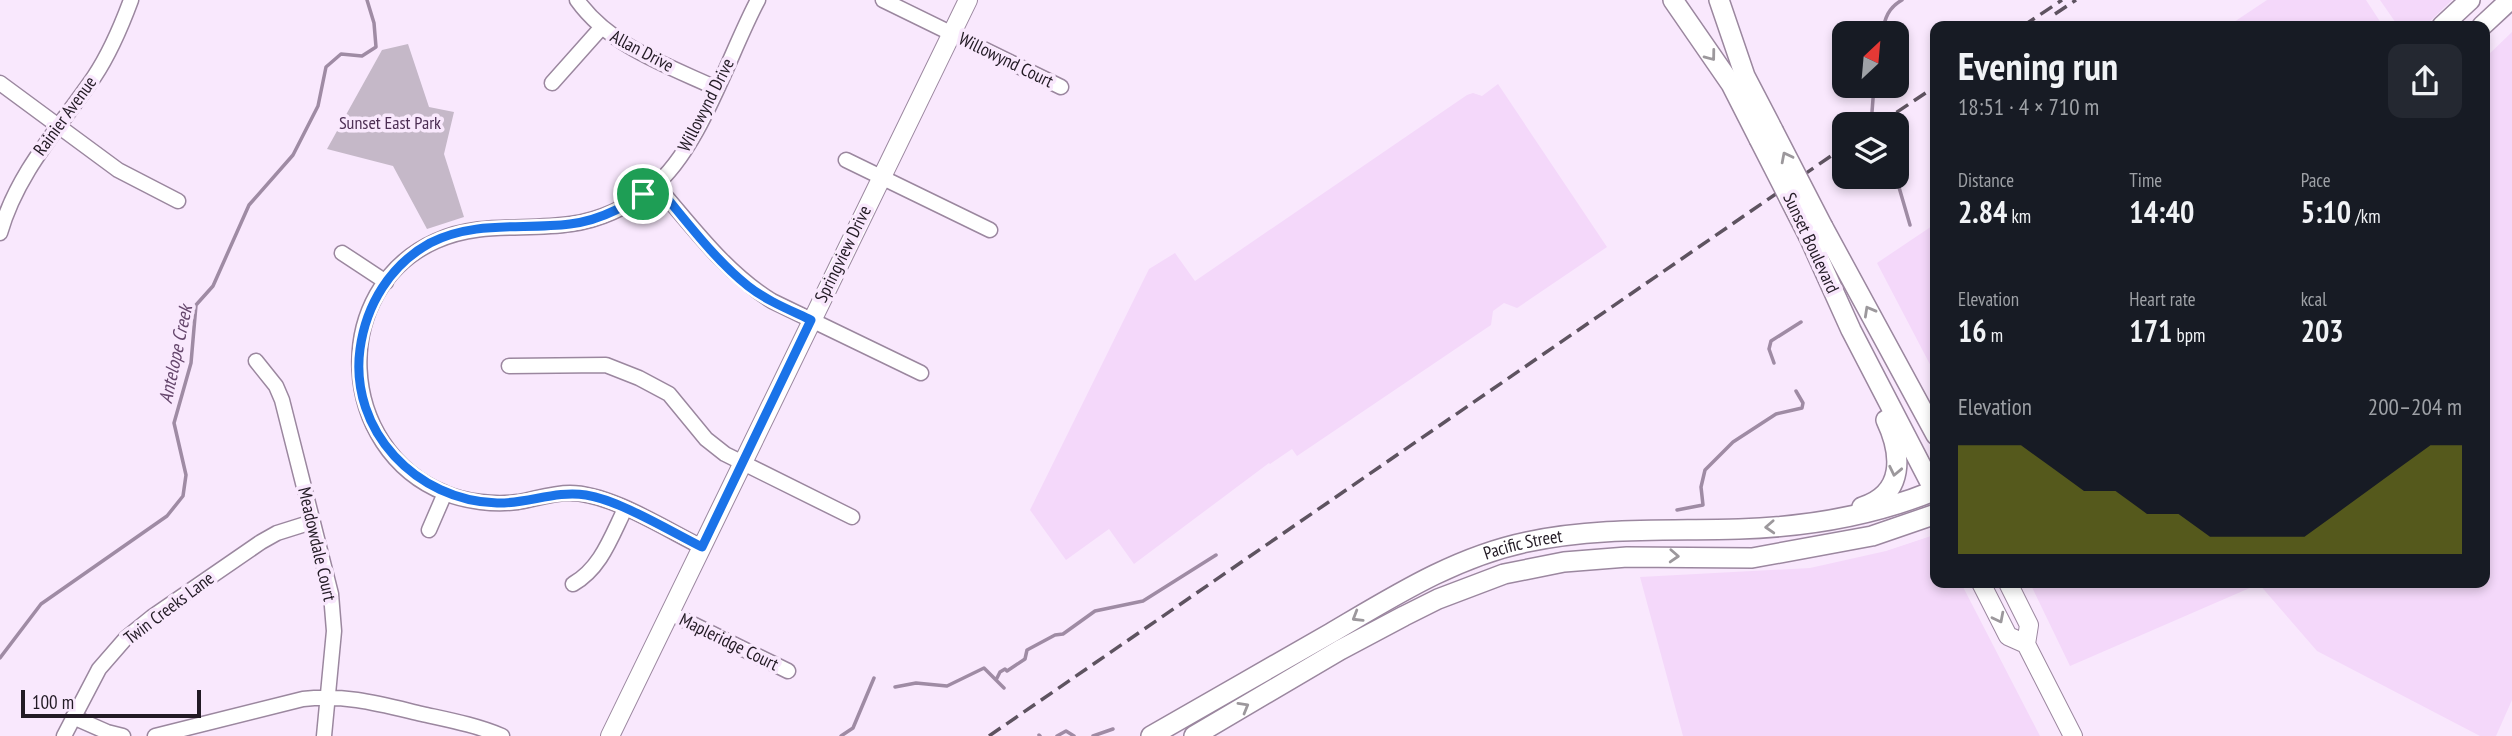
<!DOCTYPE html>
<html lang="en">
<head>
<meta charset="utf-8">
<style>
	:root { --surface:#171b24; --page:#242831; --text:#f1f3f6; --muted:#9ea1a6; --accent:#70741a }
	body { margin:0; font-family:"PT Sans Narrow",sans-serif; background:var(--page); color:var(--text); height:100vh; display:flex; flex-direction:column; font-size:26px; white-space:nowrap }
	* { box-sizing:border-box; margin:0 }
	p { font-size:23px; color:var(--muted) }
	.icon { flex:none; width:38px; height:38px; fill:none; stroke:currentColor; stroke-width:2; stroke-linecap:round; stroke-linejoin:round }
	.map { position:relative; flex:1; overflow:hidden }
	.sheet { position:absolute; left:1930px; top:21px; width:560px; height:567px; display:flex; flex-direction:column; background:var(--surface); border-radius:14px; box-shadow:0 4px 10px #0003 }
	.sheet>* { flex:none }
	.needle { width:46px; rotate:26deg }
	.buttons { position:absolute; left:1832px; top:21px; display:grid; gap:14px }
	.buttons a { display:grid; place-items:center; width:77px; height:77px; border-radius:14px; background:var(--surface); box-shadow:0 4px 10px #0003; font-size:35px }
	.scale { position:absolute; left:21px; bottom:18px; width:180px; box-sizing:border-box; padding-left:7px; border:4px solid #221a24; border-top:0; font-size:19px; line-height:24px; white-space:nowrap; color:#221a24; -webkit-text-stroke:5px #f9e8fd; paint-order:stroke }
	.pin { position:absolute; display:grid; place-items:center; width:60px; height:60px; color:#fff; margin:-30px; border:4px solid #fff; border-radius:50%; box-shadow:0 2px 7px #0007 }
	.round { display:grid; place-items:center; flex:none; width:74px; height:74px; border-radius:14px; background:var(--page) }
	.head { display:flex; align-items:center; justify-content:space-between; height:119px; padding:0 28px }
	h1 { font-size:38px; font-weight:700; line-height:52px }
	.stats { display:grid; grid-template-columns:repeat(3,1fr); gap:10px; height:119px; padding:7px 28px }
	.stats div { display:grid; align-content:center }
	.stats b { font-size:30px; font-weight:700 }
	.stats small { font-size:19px; font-weight:400 }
	.stats p { font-size:19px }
	.chart { height:196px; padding:14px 28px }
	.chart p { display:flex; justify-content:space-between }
	.chart svg { width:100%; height:126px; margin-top:7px; fill:var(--accent); opacity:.7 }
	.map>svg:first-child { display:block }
	.built { fill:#f4d8fa }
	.green { fill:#c5b8c8 }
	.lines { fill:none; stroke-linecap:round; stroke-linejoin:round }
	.stream { stroke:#9f8ba4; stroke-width:3.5 }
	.minor-casing { stroke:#9b879f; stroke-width:17 }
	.tertiary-casing { stroke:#9b879f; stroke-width:20 }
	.secondary-casing { stroke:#9b879f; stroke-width:22 }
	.minor { stroke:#fff; stroke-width:14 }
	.tertiary { stroke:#fff; stroke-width:18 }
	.secondary { stroke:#fff; stroke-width:19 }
	.rail { stroke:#5e5360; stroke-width:3.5; stroke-dasharray:14 7; stroke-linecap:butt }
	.secondary-bridge-casing { stroke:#9b879f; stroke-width:22; stroke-linecap:butt }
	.secondary-bridge { stroke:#fff; stroke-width:19 }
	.oneway { stroke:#9c989c }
	.route-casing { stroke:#fff; stroke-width:14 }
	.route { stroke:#1a73e8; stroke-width:9 }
	.labels { text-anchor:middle; stroke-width:7; stroke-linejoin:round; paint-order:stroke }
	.street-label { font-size:18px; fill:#221a24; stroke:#f9e8fd }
	.park-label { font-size:18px; fill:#4d2f54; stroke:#f9e8fd }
	.water-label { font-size:19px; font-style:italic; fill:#65466c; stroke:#f9e8fd }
</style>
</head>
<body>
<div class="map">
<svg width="2512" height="736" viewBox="0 0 2512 736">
	<rect width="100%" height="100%" fill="#f9e8fd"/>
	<path class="built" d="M2267,0h99l17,26h-155z
		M2380,0h72l-27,26h-27z
		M2512,32v668l-16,36h-16l-163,-85 -58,-67 -189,82 -40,-83h455v-525z
		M1498,84l109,163 -90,61 -13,-5 -11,8 -2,14 -194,131 -5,-7 -22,15 -1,-1 -135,101 -25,-35 -43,31 -36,-50 119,-241 26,-16 20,28 272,-186 6,-2 9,3z
		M1935,224v150l-58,-111z
		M1931,536l4,2 1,45h25l79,153h-357l-43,-159 170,-9 76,-17z"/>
	<path class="green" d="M408,44l21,63 25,5 -10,42 20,63 -37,12 -34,-63 -66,-17 55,-99z"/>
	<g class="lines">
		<path class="stream" d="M1882,33c3,-15 6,-25 20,-33
			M1872,112l2,-26
			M1896,177l14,48
			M1774,363l-5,-14 2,-8 30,-19
			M1677,510l26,-5 -2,-18 4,-17 28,-28 43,-28 26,-6 1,-5 -7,-12
			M0,658l41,-54 126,-88 16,-20 3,-21 -12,-52 17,-60 5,-58 17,-19 36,-81 44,-50 25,-49 8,-39 15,-13 21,2 14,-9 -2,-24 -7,-23
			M996,680l4,-8 5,-3 2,2 18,-12 2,-9 28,-15 8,-1 32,-23 48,-10 73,-46
			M895,687l21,-4 31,3 37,-18 20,20
			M1039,735l1,1
			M841,736l12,-8 21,-50
			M1057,736l9,-5 8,5
			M1093,736l20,-7"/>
		<defs>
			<path id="minor" d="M577,0c33,46 89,65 139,88
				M883,0l178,87
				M0,83l118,87 60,31
				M552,83l49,-55
				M846,160l144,70
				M656,185c36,41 69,87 116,116l149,72
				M0,233c17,-60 59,-105 94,-156 16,-24 27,-50 37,-77
				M342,253l44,29
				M256,361l20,25 6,14 49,194 3,37 -10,105
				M509,366l97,-1 33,13 30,16 37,45 19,15 127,63
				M429,530l16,-37
				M702,547c-37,-18 -92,-54 -132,-54 -18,0 -35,6 -52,9 -23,3 -52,0 -73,-9 -108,-43 -117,-204 -9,-252 44,-20 89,-10 135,-17 30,-4 58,-18 81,-36 48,-38 77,-134 106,-188
				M573,584c28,-16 38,-47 52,-75
				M670,613l118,58
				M73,717l34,15 16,4
				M64,736l35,-67 27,-31 26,-21 109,-75 16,-9 35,-11
				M155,736l148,-37c43,-5 77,5 119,15 27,6 54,11 80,22"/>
			<path id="tertiary" d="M1981,583l27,53 18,8
				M2008,583l21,42 -3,19 47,92
				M610,736l358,-736"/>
			<g id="secondary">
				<path d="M1673,0l58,84 28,55"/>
				<path d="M1719,0l26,76 28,54"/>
				<path d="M2442,26l28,-26"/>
				<path d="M2482,26l28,-26"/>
				<path d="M1823,227l113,208"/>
				<path d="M1809,237l42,93 85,164"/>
				<path d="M1862,507c43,-13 40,-53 24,-87"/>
				<path id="s1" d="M1151,736c60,-34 120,-69 180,-103 63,-37 124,-76 196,-91 70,-15 141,-11 212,-13 67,-2 134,-13 197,-39"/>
				<path d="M1194,736l146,-86 64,-34 34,-17 66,-25 60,-12 63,-5 125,1 120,-22 64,-22"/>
			</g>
		</defs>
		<use href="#minor" class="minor-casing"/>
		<use href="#tertiary" class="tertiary-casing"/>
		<use href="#secondary" class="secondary-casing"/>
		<use href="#minor" class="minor"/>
		<use href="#tertiary" class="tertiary"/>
		<use href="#secondary" class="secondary"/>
		<path class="rail" d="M2055,14l21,-14
			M2023,26l39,-26
			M1879,124l57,-38
			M989,736l855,-589"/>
		<defs>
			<path id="secondary-bridge" d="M1773,130l50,97
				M1759,139l50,98"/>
		</defs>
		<use href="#secondary-bridge" class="secondary-bridge-casing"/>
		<use href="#secondary-bridge" class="secondary-bridge"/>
	</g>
	<defs><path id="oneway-chevron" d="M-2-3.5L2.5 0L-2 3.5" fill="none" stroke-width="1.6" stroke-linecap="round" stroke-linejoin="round" transform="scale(1.75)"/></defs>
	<g class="oneway">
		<use href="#oneway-chevron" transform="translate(1711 56) rotate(53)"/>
		<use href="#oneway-chevron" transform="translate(1786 157) rotate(-117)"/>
		<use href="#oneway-chevron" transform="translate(1869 311) rotate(-119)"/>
		<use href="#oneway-chevron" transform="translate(1895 471) rotate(102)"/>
		<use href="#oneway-chevron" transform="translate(1770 527) rotate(177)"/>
		<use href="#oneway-chevron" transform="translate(1674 556) rotate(3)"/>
		<use href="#oneway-chevron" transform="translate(1357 617) rotate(149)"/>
		<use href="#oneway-chevron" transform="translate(1999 618) rotate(63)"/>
		<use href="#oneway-chevron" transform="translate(1244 707) rotate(-30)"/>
	</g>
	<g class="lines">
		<defs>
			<path id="route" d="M656,185c29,34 57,73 92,101 19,15 42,24 63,34l-109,227c-32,-16 -83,-47 -116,-52 -30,-5 -59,9 -89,8 -80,-2 -148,-72 -137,-154 6,-44 30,-84 70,-106 45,-23 92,-13 140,-19 33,-4 60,-20 86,-39z"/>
		</defs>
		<use href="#route" class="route-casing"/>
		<use href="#route" class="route"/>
	</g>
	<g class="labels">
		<g class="street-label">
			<text transform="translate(642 51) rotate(28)" y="6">Allan Drive</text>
			<text transform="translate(1006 60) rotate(26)" y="6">Willowynd Court</text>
			<text transform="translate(706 105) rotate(-63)" y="6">Willowynd Drive</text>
			<text transform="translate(65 116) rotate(-54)" y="6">Rainier Avenue</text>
			<text transform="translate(1811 243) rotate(65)" y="6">Sunset Boulevard</text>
			<text transform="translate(843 254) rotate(-64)" y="6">Springview Drive</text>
			<text transform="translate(317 544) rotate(77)" y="6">Meadowdale Court</text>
			<text dy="6" stroke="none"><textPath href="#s1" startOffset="420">Pacific Street</textPath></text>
			<text transform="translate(169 608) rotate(-37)" y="6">Twin Creeks Lane</text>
			<text transform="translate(729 642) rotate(26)" y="6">Mapleridge Court</text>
		</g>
		<g class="park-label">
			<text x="390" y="129">Sunset East Park</text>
		</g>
		<g class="water-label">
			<text transform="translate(175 354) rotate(-78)" y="7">Antelope Creek</text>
		</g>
	</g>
</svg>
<div class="buttons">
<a><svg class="needle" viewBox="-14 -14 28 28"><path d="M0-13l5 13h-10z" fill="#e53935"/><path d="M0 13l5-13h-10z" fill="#9ea1a6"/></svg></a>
<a><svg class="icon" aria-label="layers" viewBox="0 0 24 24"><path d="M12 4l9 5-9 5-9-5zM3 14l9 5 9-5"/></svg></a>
</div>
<div class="scale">100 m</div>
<div class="pin" style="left:643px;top:194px;background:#1e9e55"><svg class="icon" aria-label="arrive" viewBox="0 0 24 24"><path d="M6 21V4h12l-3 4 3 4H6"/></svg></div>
<section class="sheet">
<div class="head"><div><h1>Evening run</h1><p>18:51 · 4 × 710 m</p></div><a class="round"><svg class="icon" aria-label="share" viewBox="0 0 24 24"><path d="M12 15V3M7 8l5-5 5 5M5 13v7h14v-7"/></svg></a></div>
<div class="stats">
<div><p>Distance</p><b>2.84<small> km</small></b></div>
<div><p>Time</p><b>14:40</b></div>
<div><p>Pace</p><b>5:10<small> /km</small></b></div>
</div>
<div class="stats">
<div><p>Elevation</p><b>16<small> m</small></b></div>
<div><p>Heart rate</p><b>171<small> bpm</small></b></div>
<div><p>kcal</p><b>203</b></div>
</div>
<div class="chart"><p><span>Elevation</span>200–204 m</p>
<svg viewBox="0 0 160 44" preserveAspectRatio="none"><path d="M0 44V6L10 6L20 6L30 14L40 22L50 22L60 30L70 30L80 38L90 38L100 38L110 38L120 30L130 22L140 14L150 6L160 6V44z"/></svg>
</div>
</section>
</div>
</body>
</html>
